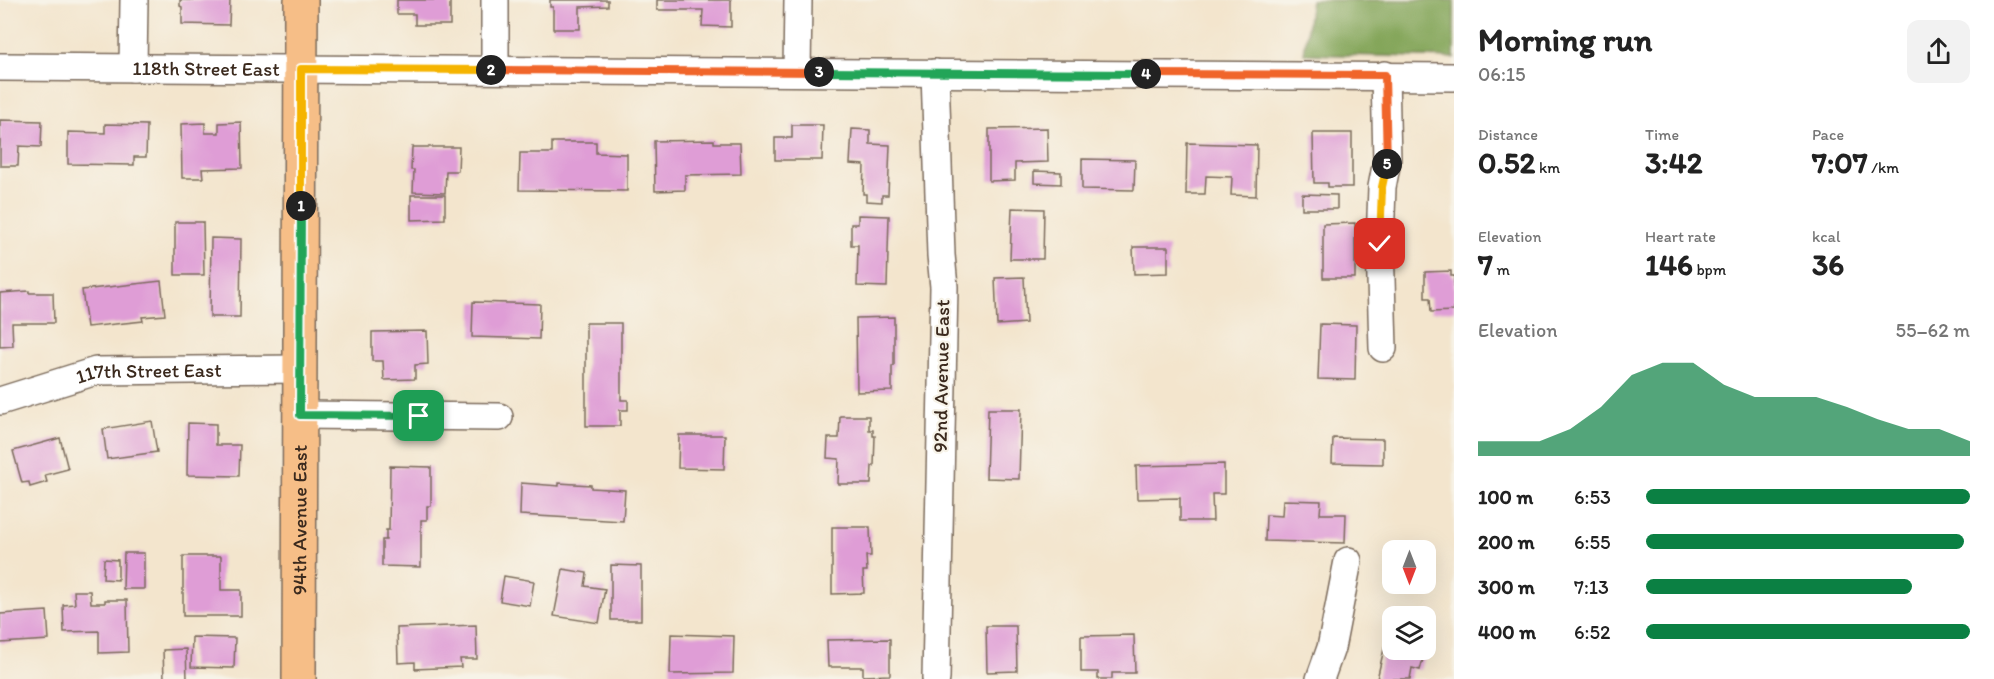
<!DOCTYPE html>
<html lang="en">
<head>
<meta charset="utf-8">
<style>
	:root { --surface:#fff; --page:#f2f2f2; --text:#222; --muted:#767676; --accent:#0b8043 }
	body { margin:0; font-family:Itim,sans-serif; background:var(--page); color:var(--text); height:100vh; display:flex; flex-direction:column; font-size:22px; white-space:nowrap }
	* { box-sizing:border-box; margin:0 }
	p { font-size:20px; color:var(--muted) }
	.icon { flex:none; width:33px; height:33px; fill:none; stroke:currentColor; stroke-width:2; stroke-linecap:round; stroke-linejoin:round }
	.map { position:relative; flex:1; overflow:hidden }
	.panel { display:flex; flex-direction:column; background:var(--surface); width:540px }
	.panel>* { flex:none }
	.needle { width:39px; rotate:180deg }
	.buttons { position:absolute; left:1382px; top:540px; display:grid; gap:12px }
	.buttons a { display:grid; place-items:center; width:54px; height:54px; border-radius:12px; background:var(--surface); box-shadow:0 6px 24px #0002; font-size:30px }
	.pin { position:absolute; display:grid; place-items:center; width:51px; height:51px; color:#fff; margin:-26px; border-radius:12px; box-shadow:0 3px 9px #0006 }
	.km { position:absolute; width:30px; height:30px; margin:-15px; border-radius:50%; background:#222; color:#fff; font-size:16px; line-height:30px; text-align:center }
	.round { display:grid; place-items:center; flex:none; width:63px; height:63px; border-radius:12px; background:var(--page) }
	.overview { display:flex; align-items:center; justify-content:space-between; height:102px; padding:0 24px }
	h1 { font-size:33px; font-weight:700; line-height:45px }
	.stats { display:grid; grid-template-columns:repeat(3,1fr); gap:9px; height:102px; padding:6px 24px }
	.stats div { display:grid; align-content:center }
	.stats b { font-size:30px; font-weight:700 }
	.stats small { font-size:16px; font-weight:400 }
	.stats p { font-size:16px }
	.chart { height:168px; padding:12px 24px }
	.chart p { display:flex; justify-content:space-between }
	.chart svg { width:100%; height:108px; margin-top:6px; fill:var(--accent); opacity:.7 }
	ul { padding:0 24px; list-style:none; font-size:20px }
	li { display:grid; grid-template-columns:96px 72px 1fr; align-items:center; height:45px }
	li i { height:15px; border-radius:8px; background:var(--accent) }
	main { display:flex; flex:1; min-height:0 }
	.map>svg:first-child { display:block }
	.forest { fill:#84a65a; stroke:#60683c; stroke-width:1.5 }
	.building { fill:#df9dd6 }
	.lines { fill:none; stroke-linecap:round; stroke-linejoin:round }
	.minor-casing { stroke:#7b6b5b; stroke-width:30 }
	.major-casing { stroke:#7b6b5b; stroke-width:36 }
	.minor { stroke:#fff; stroke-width:27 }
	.major { stroke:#f6be87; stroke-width:33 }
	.split-1-casing { stroke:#fff; stroke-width:12 }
	.split-2-casing { stroke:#fff; stroke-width:12 }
	.split-3-casing { stroke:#fff; stroke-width:12 }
	.split-4-casing { stroke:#fff; stroke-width:12 }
	.split-5-casing { stroke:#fff; stroke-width:12 }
	.split-6-casing { stroke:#fff; stroke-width:12 }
	.split-1 { stroke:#22a559; stroke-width:8 }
	.split-2 { stroke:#f5b400; stroke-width:8 }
	.split-3 { stroke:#f0652b; stroke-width:8 }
	.split-4 { stroke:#22a559; stroke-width:8 }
	.split-5 { stroke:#f0652b; stroke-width:8 }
	.split-6 { stroke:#f5b400; stroke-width:8 }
	.labels { text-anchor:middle; stroke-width:4.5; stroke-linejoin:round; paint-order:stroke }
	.street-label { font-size:20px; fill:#3b2a1e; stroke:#f7f3e8 }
</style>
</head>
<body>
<main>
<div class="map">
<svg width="1454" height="679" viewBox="0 0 1454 679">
	<rect width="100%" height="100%" fill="#f7f3e8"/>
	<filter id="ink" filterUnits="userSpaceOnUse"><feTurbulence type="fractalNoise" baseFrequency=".0167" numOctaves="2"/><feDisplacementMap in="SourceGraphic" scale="12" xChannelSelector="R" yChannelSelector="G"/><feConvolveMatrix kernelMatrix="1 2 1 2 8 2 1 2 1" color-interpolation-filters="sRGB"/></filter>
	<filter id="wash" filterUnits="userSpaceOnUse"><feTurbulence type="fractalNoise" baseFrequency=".008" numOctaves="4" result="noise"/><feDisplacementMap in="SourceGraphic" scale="24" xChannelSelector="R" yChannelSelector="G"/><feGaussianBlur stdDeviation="1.35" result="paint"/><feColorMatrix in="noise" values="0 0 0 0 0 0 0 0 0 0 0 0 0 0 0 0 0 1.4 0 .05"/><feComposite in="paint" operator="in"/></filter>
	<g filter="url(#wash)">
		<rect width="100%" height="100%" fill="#f3e5cd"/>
		<path class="forest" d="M1311,0h143v58l-150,-4z"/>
		<g id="blocks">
			<path class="building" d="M180,0h50l-1,25 -47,-1v-17l-2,-1z
				M397,0h53v25h-35v-11h-18z
				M550,0h58v6l-28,1v22h-27v-22h-3z
				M657,0h74v27l-29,-1 1,-16h-46z
				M0,120l42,1 -1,26 -22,-1 -1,20h-18z
				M241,122l1,46 -40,1 1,9h-21l-1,-54 24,-1v10h14v-10z
				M105,124l42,1 -1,32h-12v8l-66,-1v-32l37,1z
				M792,125h31l-1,35h-47v-22h17z
				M1047,128l1,34 -33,1v17l-26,1v-52z
				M852,129l18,1v14l20,1 -2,50h-6v7l-16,-1v-7h-3l1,-29 -14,-1z
				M1313,133h39v54h-24v-4h-14z
				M714,140v3h26l1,31 -56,1v15l-30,1 -1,-50z
				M552,142h44v11l31,1v37l-108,-1 1,-37h32z
				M1187,143l70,2 -1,51 -25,-1 1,-18 -26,-1 -1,18h-19z
				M412,147h47l-1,24h-12l-1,22 -32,-1 1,-22h-3z
				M1082,159l53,1 -1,30 -52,-1z
				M1034,171l27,1v12l-27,-1z
				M1302,194l35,1v14h-35z
				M411,195h34v24l-34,1z
				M1012,208l32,1 -1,50h-33z
				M858,215l31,1 -2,71 -30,-1 1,-41h-7v-21h7z
				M175,222h28l1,53h-29z
				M1355,223v55h-32v-54z
				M211,238l30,1 -1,78h-30z
				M1133,247h35v26l-34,1z
				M1451,271v5h3v35l-23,1 -1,-14h-5v-26z
				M1024,277l2,46 -29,2 -2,-47z
				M161,281l4,34 -23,2 1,4 -56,6 -5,-37z
				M29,291v2h24l1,30h-42l1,23 -13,1v-54z
				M473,302l67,2 -1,35 -67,-2z
				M894,317v49h-2v25l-35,1 -1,-74z
				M586,323h35v77h7v10h-8v16h-34z
				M1320,324l36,1 -1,55 -37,-1z
				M427,331l1,33 -13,1v14l-31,1 -1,-19h-11v-29z
				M988,409h33l-2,70 -33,-1z
				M840,416h29v14h4v6h2l-1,30h-2l-1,18h-33l1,-25 -12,-1 1,-20h11z
				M152,421l5,31 -50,7 -4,-30z
				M188,423l28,1v21h24l-1,31 -52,-1z
				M679,435h46l-1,34 -46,-1z
				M60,438l8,31 -23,6 2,7 -17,5 -1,-5 -7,1 -9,-32z
				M1333,438l50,1v25l-51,-1z
				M1224,464v30h-12l1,27h-33v-23l-43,1 -1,-33z
				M390,466l41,1v39h-4v14h-6v47l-39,-1v-26h4v-10h3z
				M521,483l38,3v-3l32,2v3l34,2 -2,31 -103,-6z
				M1283,500l38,1 -1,13h26l-1,29 -80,-2 1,-26 16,1z
				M832,527h38l1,29h-5l1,15h-4l1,22 -32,1z
				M124,553h20v36h-21z
				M183,556h38v34h20v26h-58z
				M104,559l14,1v20l-15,-1z
				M611,565l30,1v54h-30z
				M563,569l24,4 -2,13 20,3 -6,34 -45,-7z
				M504,576l30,5 -4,25 -30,-5z
				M74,591h16l1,12h14v-3h22l1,52 -29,1v-22l-35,1 -1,-27 12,-1z
				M47,611l2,29 -49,3v-29z
				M476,625l1,34h-17l1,8 -46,2v-7l-17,1 -1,-35z
				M986,626h30l1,45 -30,1z
				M671,634l63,2 -1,37 -63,1z
				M1134,635l1,38h-23v6h-14v-7h-17v-36z
				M1387,636l5,1v13h24l9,2 -5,18 -8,-2 -2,11h-33z
				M192,637l43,1 -1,30 -43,-1z
				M890,639v36l-27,1v-9h-35l-1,-27z
				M186,649l1,30h-23l-1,-29z"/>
		</g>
	</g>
	<g filter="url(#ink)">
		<use href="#blocks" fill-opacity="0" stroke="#7b6b5b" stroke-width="1.5"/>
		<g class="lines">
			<defs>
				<g id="minor">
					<path id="s1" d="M0,67l1454,10"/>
					<path d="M133,68l1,-68"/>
					<path d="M495,70v-70"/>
					<path d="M797,72l1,-72"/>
					<path d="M935,73l6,182 3,32 -8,392"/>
					<path d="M1383,348l-3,-104 2,-57 5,-26 -2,-86"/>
					<path id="s2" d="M0,401l96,-30 204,-2"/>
					<path d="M300,415l199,2"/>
					<path d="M1320,679l11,-31 17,-87"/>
				</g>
				<g id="major">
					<path id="s3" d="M299,679l2,-679"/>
				</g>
			</defs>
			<use href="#minor" class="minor-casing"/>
			<use href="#major" class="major-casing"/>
			<use href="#minor" class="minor"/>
			<use href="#major" class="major"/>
		</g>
	</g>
	<g class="lines" filter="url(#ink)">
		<defs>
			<path id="split-1" d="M301,206l-1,209 119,1"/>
			<path id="split-2" d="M301,206v-137l190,1"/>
			<path id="split-3" d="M491,70l328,2"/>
			<path id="split-4" d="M819,72l327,2"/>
			<path id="split-5" d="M1146,74l239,1 2,89"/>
			<path id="split-6" d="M1380,244l2,-57 5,-23"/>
		</defs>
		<use href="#split-1" class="split-1-casing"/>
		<use href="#split-2" class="split-2-casing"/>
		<use href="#split-3" class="split-3-casing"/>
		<use href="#split-4" class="split-4-casing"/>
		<use href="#split-5" class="split-5-casing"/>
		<use href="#split-6" class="split-6-casing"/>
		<use href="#split-1" class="split-1"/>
		<use href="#split-2" class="split-2"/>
		<use href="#split-3" class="split-3"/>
		<use href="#split-4" class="split-4"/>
		<use href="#split-5" class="split-5"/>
		<use href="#split-6" class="split-6"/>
	</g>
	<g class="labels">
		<g class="street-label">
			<text dy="7" stroke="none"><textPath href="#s1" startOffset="206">118th Street East</textPath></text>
			<text dy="7" stroke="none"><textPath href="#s2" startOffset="153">117th Street East</textPath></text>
			<text transform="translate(941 376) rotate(-89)" y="7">92nd Avenue East</text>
			<text dy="7" stroke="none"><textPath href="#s3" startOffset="159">94th Avenue East</textPath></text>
		</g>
	</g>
</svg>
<div class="buttons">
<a><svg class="needle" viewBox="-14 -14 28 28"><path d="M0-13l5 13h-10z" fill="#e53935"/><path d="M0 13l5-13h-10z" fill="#767676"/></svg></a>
<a><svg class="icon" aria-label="layers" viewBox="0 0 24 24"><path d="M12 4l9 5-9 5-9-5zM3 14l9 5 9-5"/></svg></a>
</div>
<div class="pin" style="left:419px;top:416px;background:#1e9e55"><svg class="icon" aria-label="arrive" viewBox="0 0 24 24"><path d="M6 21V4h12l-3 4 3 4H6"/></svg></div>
<div class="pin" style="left:1380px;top:244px;background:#d93025"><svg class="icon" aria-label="check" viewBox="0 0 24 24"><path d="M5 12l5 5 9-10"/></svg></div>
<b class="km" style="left:301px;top:206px">1</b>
<b class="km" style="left:491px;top:70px">2</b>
<b class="km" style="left:819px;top:72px">3</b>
<b class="km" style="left:1146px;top:74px">4</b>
<b class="km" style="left:1387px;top:164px">5</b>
</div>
<section class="panel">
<div class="overview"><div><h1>Morning run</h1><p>06:15</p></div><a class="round"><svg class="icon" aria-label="share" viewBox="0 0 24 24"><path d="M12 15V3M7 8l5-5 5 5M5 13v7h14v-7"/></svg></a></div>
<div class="stats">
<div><p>Distance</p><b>0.52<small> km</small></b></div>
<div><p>Time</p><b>3:42</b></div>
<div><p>Pace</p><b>7:07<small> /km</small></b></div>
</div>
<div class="stats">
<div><p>Elevation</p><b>7<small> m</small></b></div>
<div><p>Heart rate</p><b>146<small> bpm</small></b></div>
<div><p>kcal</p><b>36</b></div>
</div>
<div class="chart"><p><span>Elevation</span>55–62 m</p>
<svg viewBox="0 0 160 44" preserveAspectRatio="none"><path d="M0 44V38L10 38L20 38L30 33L40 24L50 11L60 6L70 6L80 15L90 20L100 20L110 20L120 24L130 29L140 33L150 33L160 38V44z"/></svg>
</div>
<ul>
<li><b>100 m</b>6:53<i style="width:100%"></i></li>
<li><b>200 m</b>6:55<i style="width:98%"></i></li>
<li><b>300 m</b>7:13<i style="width:82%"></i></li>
<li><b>400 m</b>6:52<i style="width:100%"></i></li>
</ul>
</section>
</main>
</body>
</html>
